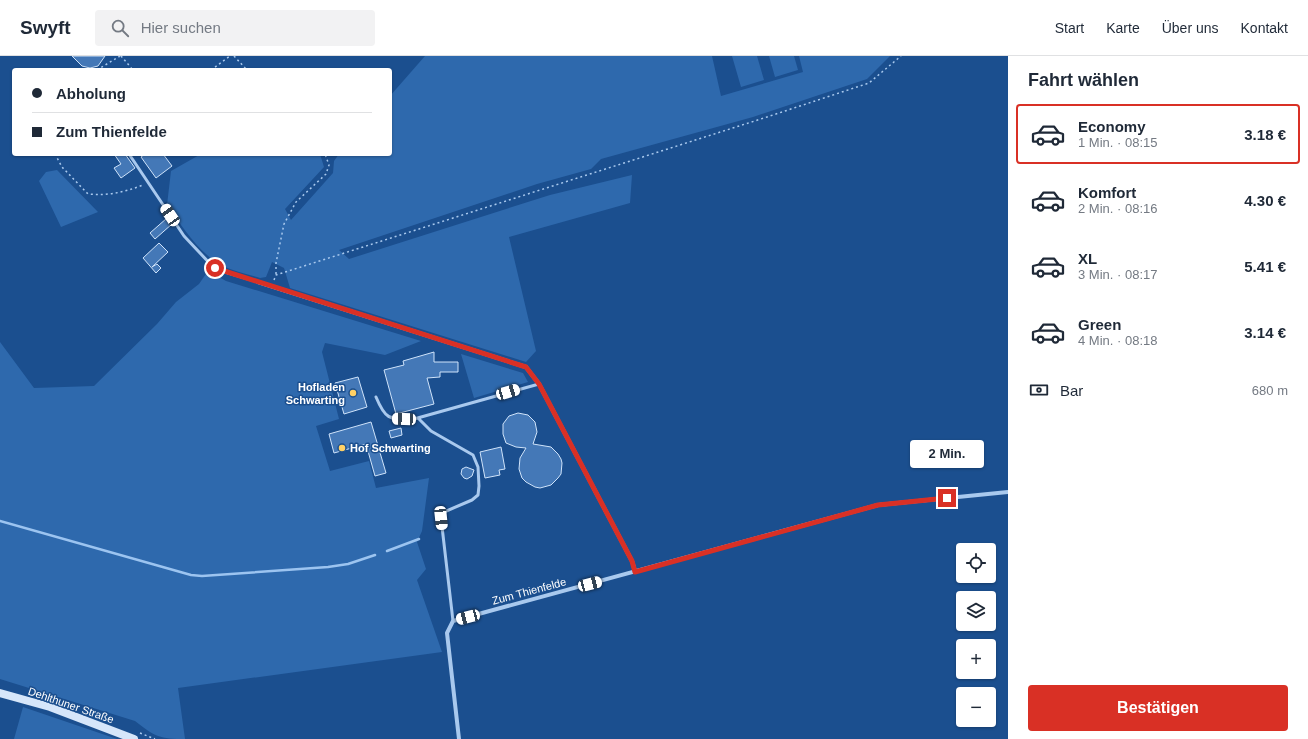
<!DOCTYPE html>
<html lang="de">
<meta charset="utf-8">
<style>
:root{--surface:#fff;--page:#f2f2f3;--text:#1f2937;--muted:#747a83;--line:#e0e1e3;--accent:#d93025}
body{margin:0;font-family:Helvetica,sans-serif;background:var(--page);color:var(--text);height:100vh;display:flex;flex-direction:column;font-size:15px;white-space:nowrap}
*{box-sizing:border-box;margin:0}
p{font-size:13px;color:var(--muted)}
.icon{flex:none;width:22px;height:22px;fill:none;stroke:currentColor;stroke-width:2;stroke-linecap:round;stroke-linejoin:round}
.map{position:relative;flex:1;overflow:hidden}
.sheet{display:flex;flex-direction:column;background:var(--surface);width:300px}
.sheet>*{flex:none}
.top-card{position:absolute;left:12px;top:12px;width:380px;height:88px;border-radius:4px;box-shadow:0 1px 3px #0004;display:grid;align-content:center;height:88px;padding:0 20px;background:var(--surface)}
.tools{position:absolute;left:956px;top:487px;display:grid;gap:8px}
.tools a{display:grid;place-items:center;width:40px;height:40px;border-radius:4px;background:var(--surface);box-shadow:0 1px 3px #0004;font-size:20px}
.end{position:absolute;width:18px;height:18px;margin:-9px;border:5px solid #d93025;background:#fff;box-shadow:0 0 0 2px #fff}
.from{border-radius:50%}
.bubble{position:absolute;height:28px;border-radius:4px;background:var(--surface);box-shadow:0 1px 3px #0004;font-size:13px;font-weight:600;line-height:28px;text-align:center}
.car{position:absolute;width:12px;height:24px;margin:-12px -6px;border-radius:5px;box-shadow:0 0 3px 1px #0007;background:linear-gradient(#fff 24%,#345 0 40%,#fff 0 76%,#345 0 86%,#fff 0)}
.top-card b{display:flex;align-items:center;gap:14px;height:38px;font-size:15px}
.top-card b+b{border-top:1px solid var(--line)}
.top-card i{width:10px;height:10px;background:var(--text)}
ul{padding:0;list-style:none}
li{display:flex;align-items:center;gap:12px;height:60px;margin:0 8px 6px;padding:0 12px;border:2px solid transparent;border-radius:4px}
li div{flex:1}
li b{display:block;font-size:15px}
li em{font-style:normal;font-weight:600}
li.selected{border-color:var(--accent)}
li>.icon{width:36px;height:36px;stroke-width:1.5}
h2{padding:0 20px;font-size:18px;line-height:48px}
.pay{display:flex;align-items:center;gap:10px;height:44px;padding:0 20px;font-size:15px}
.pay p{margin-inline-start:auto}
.primary-button{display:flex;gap:8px;margin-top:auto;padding:8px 20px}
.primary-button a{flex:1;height:46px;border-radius:4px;background:var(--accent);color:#fff;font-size:16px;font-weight:600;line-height:46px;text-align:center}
header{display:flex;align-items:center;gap:24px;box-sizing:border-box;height:56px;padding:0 20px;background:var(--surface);border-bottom:1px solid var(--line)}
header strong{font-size:19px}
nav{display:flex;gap:22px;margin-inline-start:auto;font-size:14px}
.search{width:280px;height:36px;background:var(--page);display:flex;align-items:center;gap:10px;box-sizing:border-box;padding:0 14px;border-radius:4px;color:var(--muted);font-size:15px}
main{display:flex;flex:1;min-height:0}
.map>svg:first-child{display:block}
</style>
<header>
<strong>Swyft</strong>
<div class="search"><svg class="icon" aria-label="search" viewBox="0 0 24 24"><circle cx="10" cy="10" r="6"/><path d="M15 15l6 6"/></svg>Hier suchen</div>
<nav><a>Start</a><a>Karte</a><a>Über uns</a><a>Kontakt</a></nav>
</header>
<main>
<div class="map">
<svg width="1008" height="683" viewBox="0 0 1008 683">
<rect width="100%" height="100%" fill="#1b4f8f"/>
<path fill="#2e69ad" d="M425 0H712L721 40 803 16 799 0H890L867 23 753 61 601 103 591 113 537 128 339 194 349 203 550 139 632 119 630 147 509 181 536 295 526 306 290 232 284 212 272 206 266 221 260 222C247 218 233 215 221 209 199 197 181 169 167 149L171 115 201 98H320L324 111 285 153 291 164 333 117 334 105 339 98H390V40Z
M732 0H757L764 24 741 31Z
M769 0H794L798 14 775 21Z
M57 114 98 156 61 171 39 125 46 116Z
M208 215 226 225 421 285 385 299 325 287 322 296 339 363 316 370 330 415 369 405 376 432 429 422 422 475 417 486 426 513 417 524 442 596 178 632 185 683C160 683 155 681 135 665L0 623V286L34 332 94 330 157 268 176 246 199 228Z
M461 298 523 317 528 326 474 342Z
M23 651 117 683H14Z"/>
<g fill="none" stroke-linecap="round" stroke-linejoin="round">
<path stroke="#9cc4f0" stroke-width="2.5" d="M0 465 191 519 202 520 328 511 348 508 375 499
M387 495 419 483"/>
</g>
<path fill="#4478b7" stroke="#cfe3fa" d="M72 0H105L98 10 90 12 82 10Z
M114 98H125L135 112 121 122 114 112 121 108Z
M145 98H163L172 110 156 122 141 101Z
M167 162 172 168 155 183 150 177Z
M159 187 168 196 152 211 157 208 161 212 156 217 143 202Z
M434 296V306H458V316H440V321L427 322 434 348 396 358 384 314 404 309 403 305Z
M358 321 367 351 344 358 335 327Z
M518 357 528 359 535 366 537 376 533 388 551 391 558 398 561 403 562 407 561 418 558 422 551 429 540 432 535 431 526 426 522 422 519 413 520 402 526 392 516 391 506 387 503 378V368L509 360Z
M371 366 386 417 375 420 366 388 334 397 329 378Z
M401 372 402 379 391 382 389 375Z
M501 391 505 413 499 414 500 419 485 422 480 396Z
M466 411 474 414 472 420 467 423 464 422 461 418 462 413Z"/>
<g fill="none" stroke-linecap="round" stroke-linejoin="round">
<path stroke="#a9c9ee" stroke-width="1.5" stroke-dasharray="2 3" stroke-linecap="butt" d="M121 0 133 14
M234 0 247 14
M97 14 120 0
M211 14 230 0
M55 98 62 111 88 138C108 140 125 136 143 129
M276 218V207L284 168 296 146 326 118 329 109 325 98
M274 224 276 219 767 61 869 27 901 0
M140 677 155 683"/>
<path stroke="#a9c9ee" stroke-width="3" d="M129 98 184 180 215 213 258 226
M376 341C386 365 390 363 414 363L539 328
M418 362 431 375 473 399 478 411 479 430 478 439 472 444 444 456 441 462 453 565"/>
<path stroke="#a9c9ee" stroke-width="4" d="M258 226 526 311 539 328 632 505 635 515
M459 683 447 577 453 565 878 449 1008 436"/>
<path stroke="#d6e6fa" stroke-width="8" d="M0 637 50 651 134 683"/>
</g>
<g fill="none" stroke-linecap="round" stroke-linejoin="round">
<path stroke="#d93025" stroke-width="5" d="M215 212 526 311 539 328 632 505 635 516 878 449 947 442"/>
</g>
<g fill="#ffd166" stroke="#1b4f8f" stroke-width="1.5">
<circle cx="353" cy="337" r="4"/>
<circle cx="342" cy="392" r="4"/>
</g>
<g text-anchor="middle" stroke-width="3" stroke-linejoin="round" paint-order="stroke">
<g font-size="11" font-weight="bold" fill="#fff" stroke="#1b4f8f" text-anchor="end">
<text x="345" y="335">Hofladen<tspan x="345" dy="13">Schwarting</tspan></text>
<text x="350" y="396" text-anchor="start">Hof Schwarting</text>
</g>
<g font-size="11" fill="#fff" stroke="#1b4f8f">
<text transform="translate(529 535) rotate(-15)" y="4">Zum Thienfelde</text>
<text transform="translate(71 649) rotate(19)" y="4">Dehlthuner Straße</text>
</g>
</g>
</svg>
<div class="tools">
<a><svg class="icon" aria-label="locate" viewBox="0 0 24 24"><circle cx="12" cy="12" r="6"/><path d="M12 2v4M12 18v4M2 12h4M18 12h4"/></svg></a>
<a><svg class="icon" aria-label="layers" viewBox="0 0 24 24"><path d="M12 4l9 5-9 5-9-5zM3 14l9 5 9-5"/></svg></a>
<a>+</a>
<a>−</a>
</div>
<i class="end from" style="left:215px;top:212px"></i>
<i class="end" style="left:947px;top:442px"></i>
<div class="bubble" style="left:910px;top:384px;width:74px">2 Min.</div>
<i class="car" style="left:170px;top:159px;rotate:326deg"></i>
<i class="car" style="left:508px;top:336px;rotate:74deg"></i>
<i class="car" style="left:404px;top:363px;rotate:272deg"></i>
<i class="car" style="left:441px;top:462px;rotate:174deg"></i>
<i class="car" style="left:590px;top:528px;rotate:75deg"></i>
<i class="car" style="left:468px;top:561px;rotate:255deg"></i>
<div class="top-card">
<b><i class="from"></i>Abholung</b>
<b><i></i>Zum Thienfelde</b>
</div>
</div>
<section class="sheet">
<h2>Fahrt wählen</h2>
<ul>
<li class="selected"><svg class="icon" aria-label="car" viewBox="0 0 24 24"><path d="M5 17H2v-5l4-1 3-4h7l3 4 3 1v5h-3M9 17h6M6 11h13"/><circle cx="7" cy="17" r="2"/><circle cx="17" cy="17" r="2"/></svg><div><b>Economy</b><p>1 Min. · 08:15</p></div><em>3.18 €</em></li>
<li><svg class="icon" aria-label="car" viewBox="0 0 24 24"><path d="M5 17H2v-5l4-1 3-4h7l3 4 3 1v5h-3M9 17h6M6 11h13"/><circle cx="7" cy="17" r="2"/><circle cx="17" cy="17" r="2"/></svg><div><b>Komfort</b><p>2 Min. · 08:16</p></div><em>4.30 €</em></li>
<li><svg class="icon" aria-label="car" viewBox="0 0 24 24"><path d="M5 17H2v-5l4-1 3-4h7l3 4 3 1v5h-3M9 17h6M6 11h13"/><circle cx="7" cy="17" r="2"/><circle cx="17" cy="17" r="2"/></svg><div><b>XL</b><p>3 Min. · 08:17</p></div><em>5.41 €</em></li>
<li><svg class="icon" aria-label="car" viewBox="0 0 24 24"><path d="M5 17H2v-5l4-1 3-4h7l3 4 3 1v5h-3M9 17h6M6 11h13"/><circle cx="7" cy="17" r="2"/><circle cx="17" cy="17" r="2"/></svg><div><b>Green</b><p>4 Min. · 08:18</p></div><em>3.14 €</em></li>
</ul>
<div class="pay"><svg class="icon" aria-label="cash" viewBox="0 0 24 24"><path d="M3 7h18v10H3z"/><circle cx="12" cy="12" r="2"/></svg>Bar<p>680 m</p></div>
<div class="primary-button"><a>Bestätigen</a></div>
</section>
</main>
